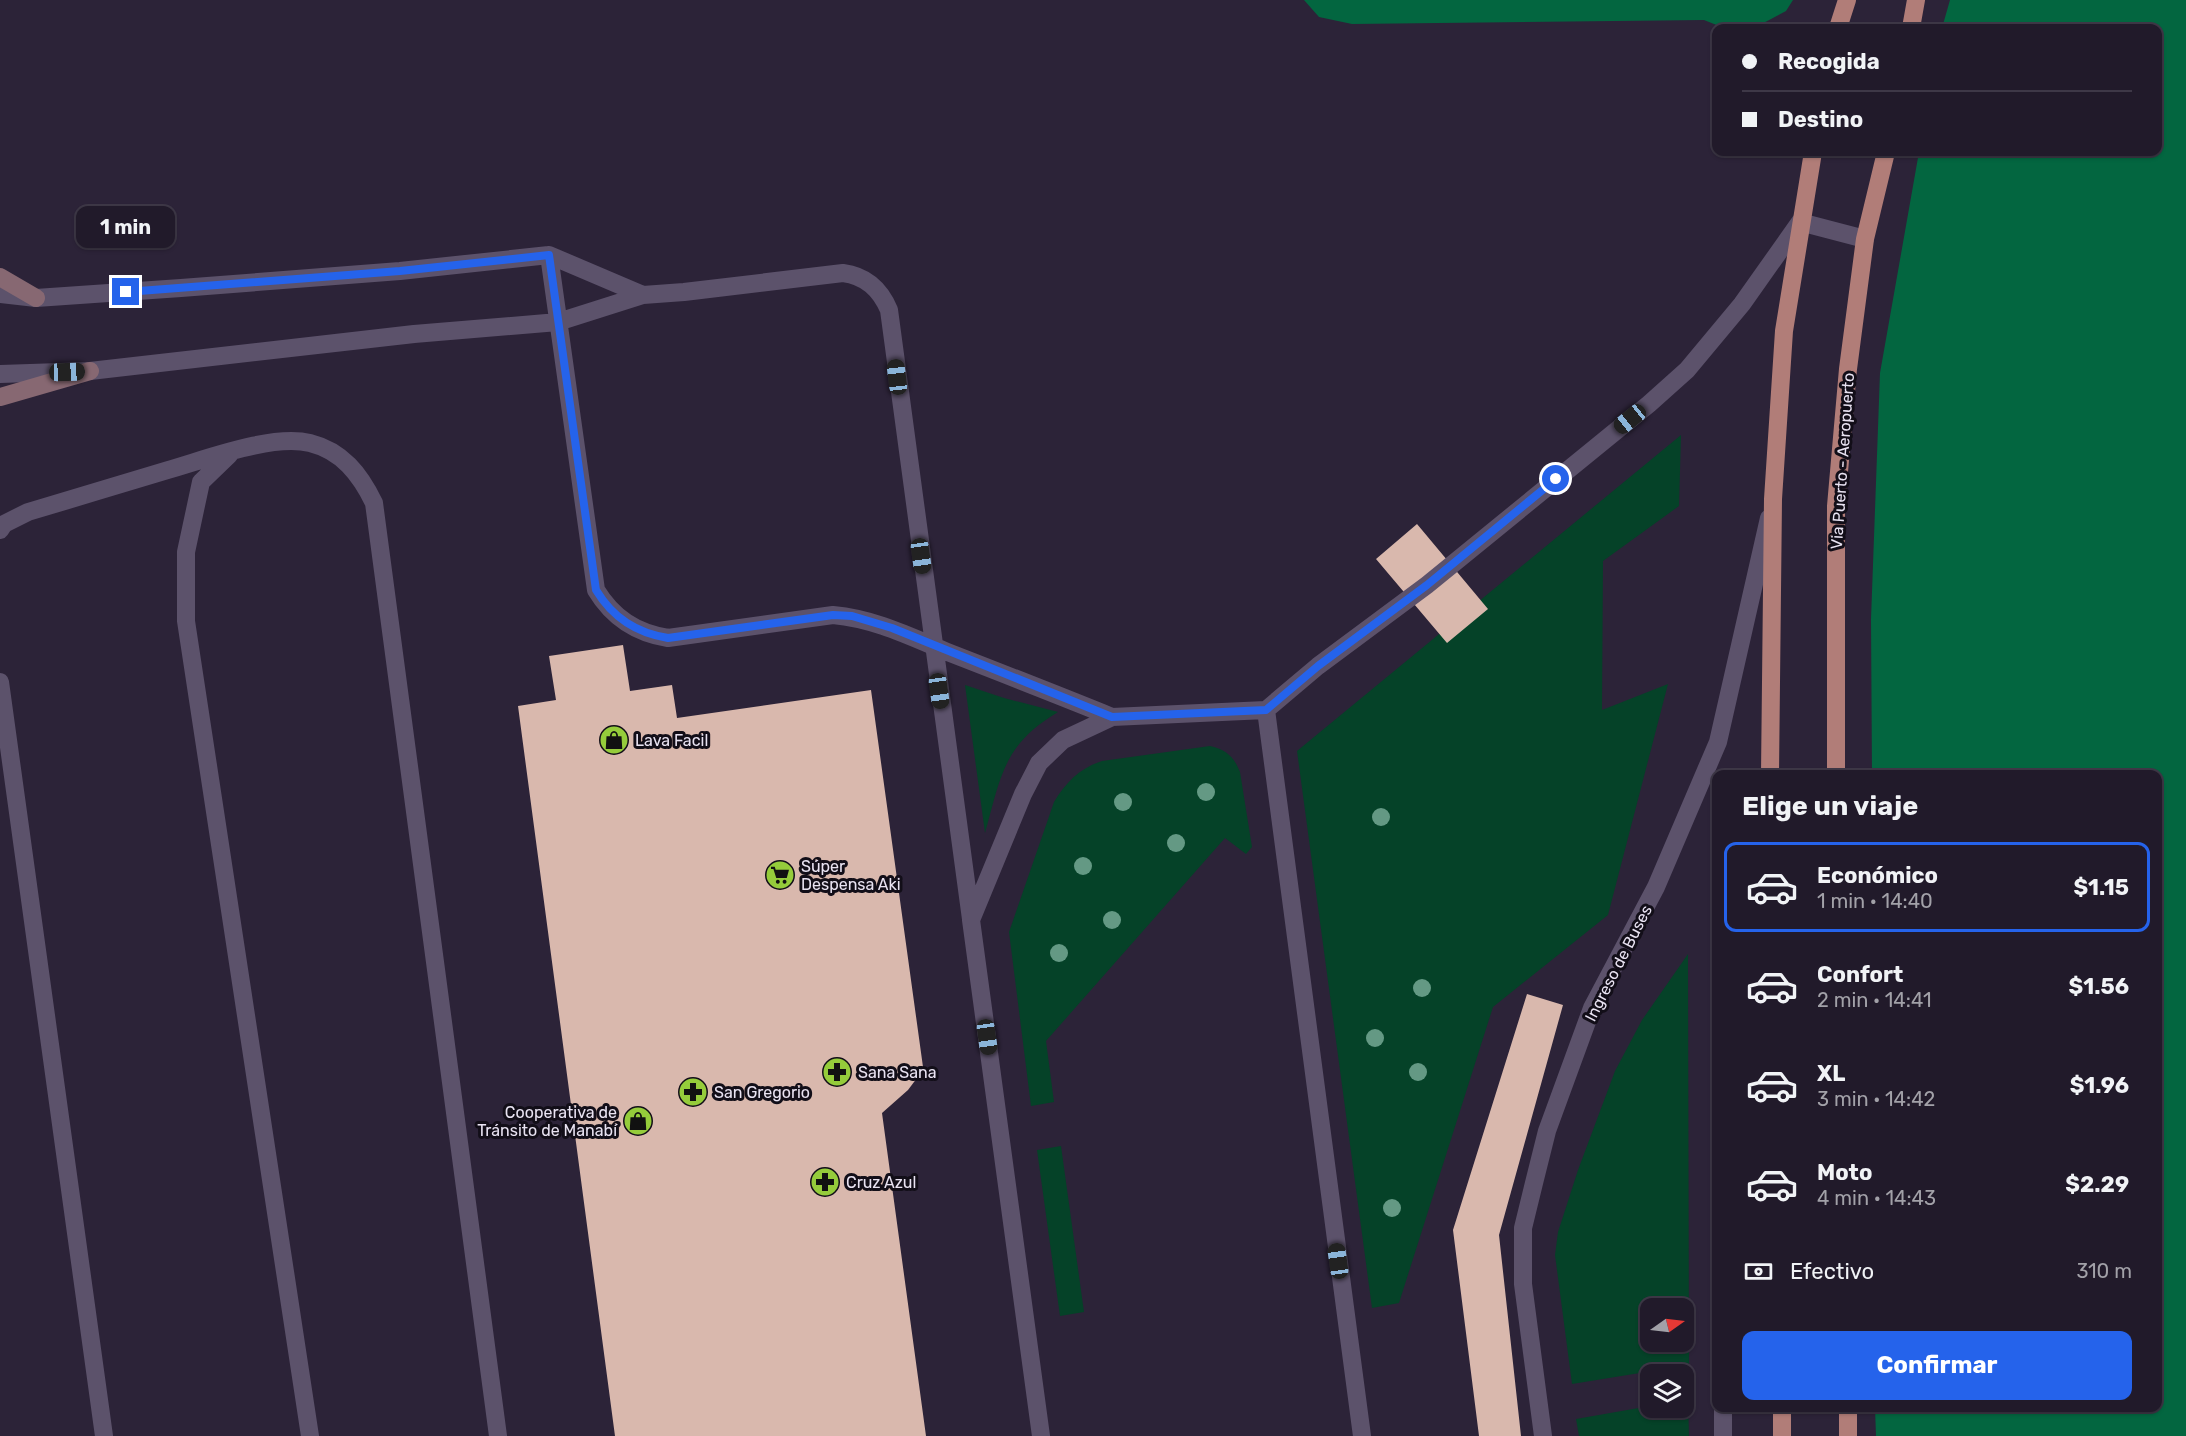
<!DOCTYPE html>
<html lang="es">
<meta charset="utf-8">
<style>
:root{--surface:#211a2a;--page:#2d2736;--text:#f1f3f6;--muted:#a2a1a8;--line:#3e3847;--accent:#2563eb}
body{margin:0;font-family:Rubik,sans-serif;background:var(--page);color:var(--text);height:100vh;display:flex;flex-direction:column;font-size:22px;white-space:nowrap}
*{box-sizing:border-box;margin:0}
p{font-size:20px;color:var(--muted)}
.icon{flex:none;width:33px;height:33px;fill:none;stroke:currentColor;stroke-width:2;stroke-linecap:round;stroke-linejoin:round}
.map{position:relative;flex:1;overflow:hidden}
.side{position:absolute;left:1712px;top:770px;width:450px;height:642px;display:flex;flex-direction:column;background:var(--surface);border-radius:12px;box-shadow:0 2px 4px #0004,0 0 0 2px var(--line)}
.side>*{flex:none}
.banner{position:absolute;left:1712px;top:24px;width:450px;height:132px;border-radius:12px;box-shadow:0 2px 4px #0004,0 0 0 2px var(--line);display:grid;align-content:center;height:132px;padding:0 30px;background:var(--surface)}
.needle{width:39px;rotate:76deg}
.fabs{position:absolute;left:1640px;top:1298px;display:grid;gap:12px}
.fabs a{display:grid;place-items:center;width:54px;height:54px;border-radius:12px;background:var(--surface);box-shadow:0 2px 4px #0004,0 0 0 2px var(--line);font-size:30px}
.end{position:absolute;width:27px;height:27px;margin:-14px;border:8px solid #2563eb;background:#fff;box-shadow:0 0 0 3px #fff}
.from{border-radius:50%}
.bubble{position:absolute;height:42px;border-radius:12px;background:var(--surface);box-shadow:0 2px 4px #0004,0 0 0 2px var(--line);font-size:20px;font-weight:700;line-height:42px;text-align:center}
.car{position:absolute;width:18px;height:36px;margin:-18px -9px;border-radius:8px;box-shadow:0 0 4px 2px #0007;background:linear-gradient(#222 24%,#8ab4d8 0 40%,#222 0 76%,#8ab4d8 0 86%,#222 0)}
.banner b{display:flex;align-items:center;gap:21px;height:57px;font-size:22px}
.banner b+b{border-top:2px solid var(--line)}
.banner i{width:15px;height:15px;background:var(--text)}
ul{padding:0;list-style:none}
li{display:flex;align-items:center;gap:18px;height:90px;margin:0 12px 9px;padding:0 18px;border:3px solid transparent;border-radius:12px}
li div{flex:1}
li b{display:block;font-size:22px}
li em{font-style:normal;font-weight:700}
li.current{border-color:var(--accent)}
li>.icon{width:54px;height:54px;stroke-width:1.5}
h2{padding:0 30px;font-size:27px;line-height:72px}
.pay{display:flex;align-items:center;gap:15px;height:66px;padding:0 30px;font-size:22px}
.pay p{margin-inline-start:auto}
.action{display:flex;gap:12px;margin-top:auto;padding:12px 30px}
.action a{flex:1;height:69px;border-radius:12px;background:var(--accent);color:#fff;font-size:24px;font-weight:700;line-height:69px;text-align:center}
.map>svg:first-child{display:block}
</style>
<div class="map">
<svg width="2186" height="1436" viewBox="0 0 2186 1436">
<rect width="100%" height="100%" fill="#2c2338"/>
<path fill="#054228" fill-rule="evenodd" d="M1681 435 1679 506 1603 561 1602 710 1668 684 1608 915 1493 1007 1399 1303 1372 1308 1297 751Z
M965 685 1004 698 1058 712C1003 745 1001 776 985 833Z
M1210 746C1227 750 1234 757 1240 772L1252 847 1246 854 1225 838 1046 1041 1054 1102 1031 1106 1009 932 1054 802C1066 782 1080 768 1102 761Z
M1688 954 1689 1365 1572 1384 1555 1255 1558 1232 1578 1170 1615 1071 1642 1020ZM1650 1308H1683V1341H1650Z
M1061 1146 1084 1312 1060 1316 1037 1150Z
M1683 1399H1688L1689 1436H1579L1576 1419 1650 1406 1683 1407Z"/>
<path fill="#036640" d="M1304 0H1793L1786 11 1754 28H1724L1704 20 1352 24 1319 17Z
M1950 0H2186V1436H1876L1875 1407H2157V774H1872L1871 619 1880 373 1919 152H2157V28H1942Z"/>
<path fill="#d9b8ad" d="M1417 524 1488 609 1447 643 1376 559Z
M623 645 630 691 672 685 677 718 871 690 923 1067 920 1074 908 1090 882 1113 926 1436H615L518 706 556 700 549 656Z
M1527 994 1563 1005 1499 1235 1521 1436H1479L1453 1230Z"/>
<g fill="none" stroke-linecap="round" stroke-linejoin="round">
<path stroke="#5c526b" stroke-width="18" d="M549 255 596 590C613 618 636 633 668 638L833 615C876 619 911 637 950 653 1004 674 1058 695 1112 717
M0 294 36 298 181 288 400 271 549 255 643 295
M0 374 90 371 414 334 558 322 643 295 684 292 843 273C866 276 880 289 889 310L971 919
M229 455 201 482 186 552V621L310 1436
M0 530 4 524 28 512C75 498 121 484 168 470 207 459 271 434 310 443 342 451 360 474 374 503L498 1436
M0 682 104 1436
M1266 710 1362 1436
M1723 1407V1436
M1041 1436 971 920 1023 794 1039 763 1063 740 1112 717 1266 710 1318 666 1427 585 1649 404 1687 370 1742 304 1800 222 1865 239
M1543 1436 1523 1284V1228L1534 1183 1547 1131 1592 1008 1656 887 1718 742 1769 518"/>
<path stroke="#876872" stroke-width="18" d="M0 277 36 298
M0 397 90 371"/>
<path stroke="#b17d78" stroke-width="18" d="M1838 28 1847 0
M1911 28 1916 0
M1770 774 1773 499 1784 331 1813 152
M1836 774V506L1848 369 1865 239 1886 152
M1782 1407V1436
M1848 1407V1436"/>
</g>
<g fill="#649984">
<circle cx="1206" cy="792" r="9"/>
<circle cx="1123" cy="802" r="9"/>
<circle cx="1381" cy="817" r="9"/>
<circle cx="1176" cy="843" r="9"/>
<circle cx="1083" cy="866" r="9"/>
<circle cx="1112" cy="920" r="9"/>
<circle cx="1059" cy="953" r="9"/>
<circle cx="1422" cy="988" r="9"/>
<circle cx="1375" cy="1038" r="9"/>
<circle cx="1418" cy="1072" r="9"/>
<circle cx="1392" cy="1208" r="9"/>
</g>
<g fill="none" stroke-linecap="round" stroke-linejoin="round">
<path stroke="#2563eb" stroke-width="8" d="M126 292 400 271 549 255 596 590C613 618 636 633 668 638L833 615 852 616 892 628 1112 717 1266 710 1318 666 1427 585 1556 479"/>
</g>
<defs>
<g id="shop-disc" transform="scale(1.5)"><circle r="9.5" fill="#95cc3b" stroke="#120e18"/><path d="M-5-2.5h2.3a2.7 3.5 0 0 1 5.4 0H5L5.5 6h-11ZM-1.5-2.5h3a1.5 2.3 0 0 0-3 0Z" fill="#111"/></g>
<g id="supermarket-disc" transform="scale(1.5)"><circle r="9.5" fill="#95cc3b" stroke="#120e18"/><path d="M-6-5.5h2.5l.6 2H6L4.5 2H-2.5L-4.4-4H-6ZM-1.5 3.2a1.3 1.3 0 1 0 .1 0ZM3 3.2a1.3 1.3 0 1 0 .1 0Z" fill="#111"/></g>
<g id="pharmacy-disc" transform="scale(1.5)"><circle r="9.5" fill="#95cc3b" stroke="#120e18"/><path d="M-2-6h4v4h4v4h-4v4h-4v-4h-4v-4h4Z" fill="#111"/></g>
</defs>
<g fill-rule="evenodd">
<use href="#shop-disc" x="614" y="740"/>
<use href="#supermarket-disc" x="780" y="875"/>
<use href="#pharmacy-disc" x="837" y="1072"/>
<use href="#pharmacy-disc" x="693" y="1092"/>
<use href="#shop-disc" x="638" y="1121"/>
<use href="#pharmacy-disc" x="825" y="1182"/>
</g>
<g text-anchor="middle" stroke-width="6" stroke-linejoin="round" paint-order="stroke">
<g font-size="16" fill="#e9e3f2" stroke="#120e18">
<text transform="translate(1842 461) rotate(-86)" y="6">Via Puerto - Aeropuerto</text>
<text transform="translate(1618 963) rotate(-63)" y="6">Ingreso de Buses</text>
</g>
<g font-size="16" fill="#e9e3f2" stroke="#120e18" text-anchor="start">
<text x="635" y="746">Lava Facil</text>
<text x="801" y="872">Súper<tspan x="801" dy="18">Despensa Aki</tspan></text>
<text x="858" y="1078">Sana Sana</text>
<text x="714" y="1098">San Gregorio</text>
<text x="617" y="1118" text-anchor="end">Cooperativa de<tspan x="617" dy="18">Tránsito de Manabí</tspan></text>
<text x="846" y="1188">Cruz Azul</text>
</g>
</g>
</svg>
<div class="fabs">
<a><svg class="needle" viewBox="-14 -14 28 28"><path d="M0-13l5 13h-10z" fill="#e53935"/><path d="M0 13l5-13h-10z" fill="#a2a1a8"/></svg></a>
<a><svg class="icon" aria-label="layers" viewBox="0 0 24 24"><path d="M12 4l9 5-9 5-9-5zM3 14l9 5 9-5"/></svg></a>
</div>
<i class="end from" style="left:1556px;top:479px"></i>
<i class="end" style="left:126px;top:292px"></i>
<div class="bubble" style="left:76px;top:206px;width:99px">1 min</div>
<i class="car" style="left:67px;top:372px;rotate:88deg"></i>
<i class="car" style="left:897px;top:377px;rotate:353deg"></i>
<i class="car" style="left:1630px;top:419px;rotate:231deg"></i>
<i class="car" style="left:921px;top:556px;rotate:172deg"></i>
<i class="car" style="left:939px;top:691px;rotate:172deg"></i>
<i class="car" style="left:987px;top:1037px;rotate:172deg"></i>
<i class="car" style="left:1338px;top:1261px;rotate:352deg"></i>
<div class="banner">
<b><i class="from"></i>Recogida</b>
<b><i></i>Destino</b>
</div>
<section class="side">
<h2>Elige un viaje</h2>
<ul>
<li class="current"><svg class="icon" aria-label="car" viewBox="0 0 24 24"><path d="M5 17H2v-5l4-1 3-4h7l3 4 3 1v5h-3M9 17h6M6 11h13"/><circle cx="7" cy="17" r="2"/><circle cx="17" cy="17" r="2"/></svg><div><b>Económico</b><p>1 min · 14:40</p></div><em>$1.15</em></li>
<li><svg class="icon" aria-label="car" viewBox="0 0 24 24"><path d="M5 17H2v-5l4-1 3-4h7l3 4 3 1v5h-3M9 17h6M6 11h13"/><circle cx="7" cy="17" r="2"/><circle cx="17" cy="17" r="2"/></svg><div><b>Confort</b><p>2 min · 14:41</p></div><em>$1.56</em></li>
<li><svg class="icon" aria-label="car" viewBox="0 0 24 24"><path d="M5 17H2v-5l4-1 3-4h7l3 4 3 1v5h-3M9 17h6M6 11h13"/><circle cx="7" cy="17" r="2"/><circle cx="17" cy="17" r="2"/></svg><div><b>XL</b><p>3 min · 14:42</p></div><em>$1.96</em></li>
<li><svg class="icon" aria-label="car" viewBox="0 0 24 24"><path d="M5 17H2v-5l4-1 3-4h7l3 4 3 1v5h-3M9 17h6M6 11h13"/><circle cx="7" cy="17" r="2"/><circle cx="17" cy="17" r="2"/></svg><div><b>Moto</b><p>4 min · 14:43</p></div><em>$2.29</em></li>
</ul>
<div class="pay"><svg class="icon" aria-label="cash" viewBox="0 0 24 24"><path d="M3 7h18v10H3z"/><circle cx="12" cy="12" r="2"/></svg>Efectivo<p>310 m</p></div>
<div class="action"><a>Confirmar</a></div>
</section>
</div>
